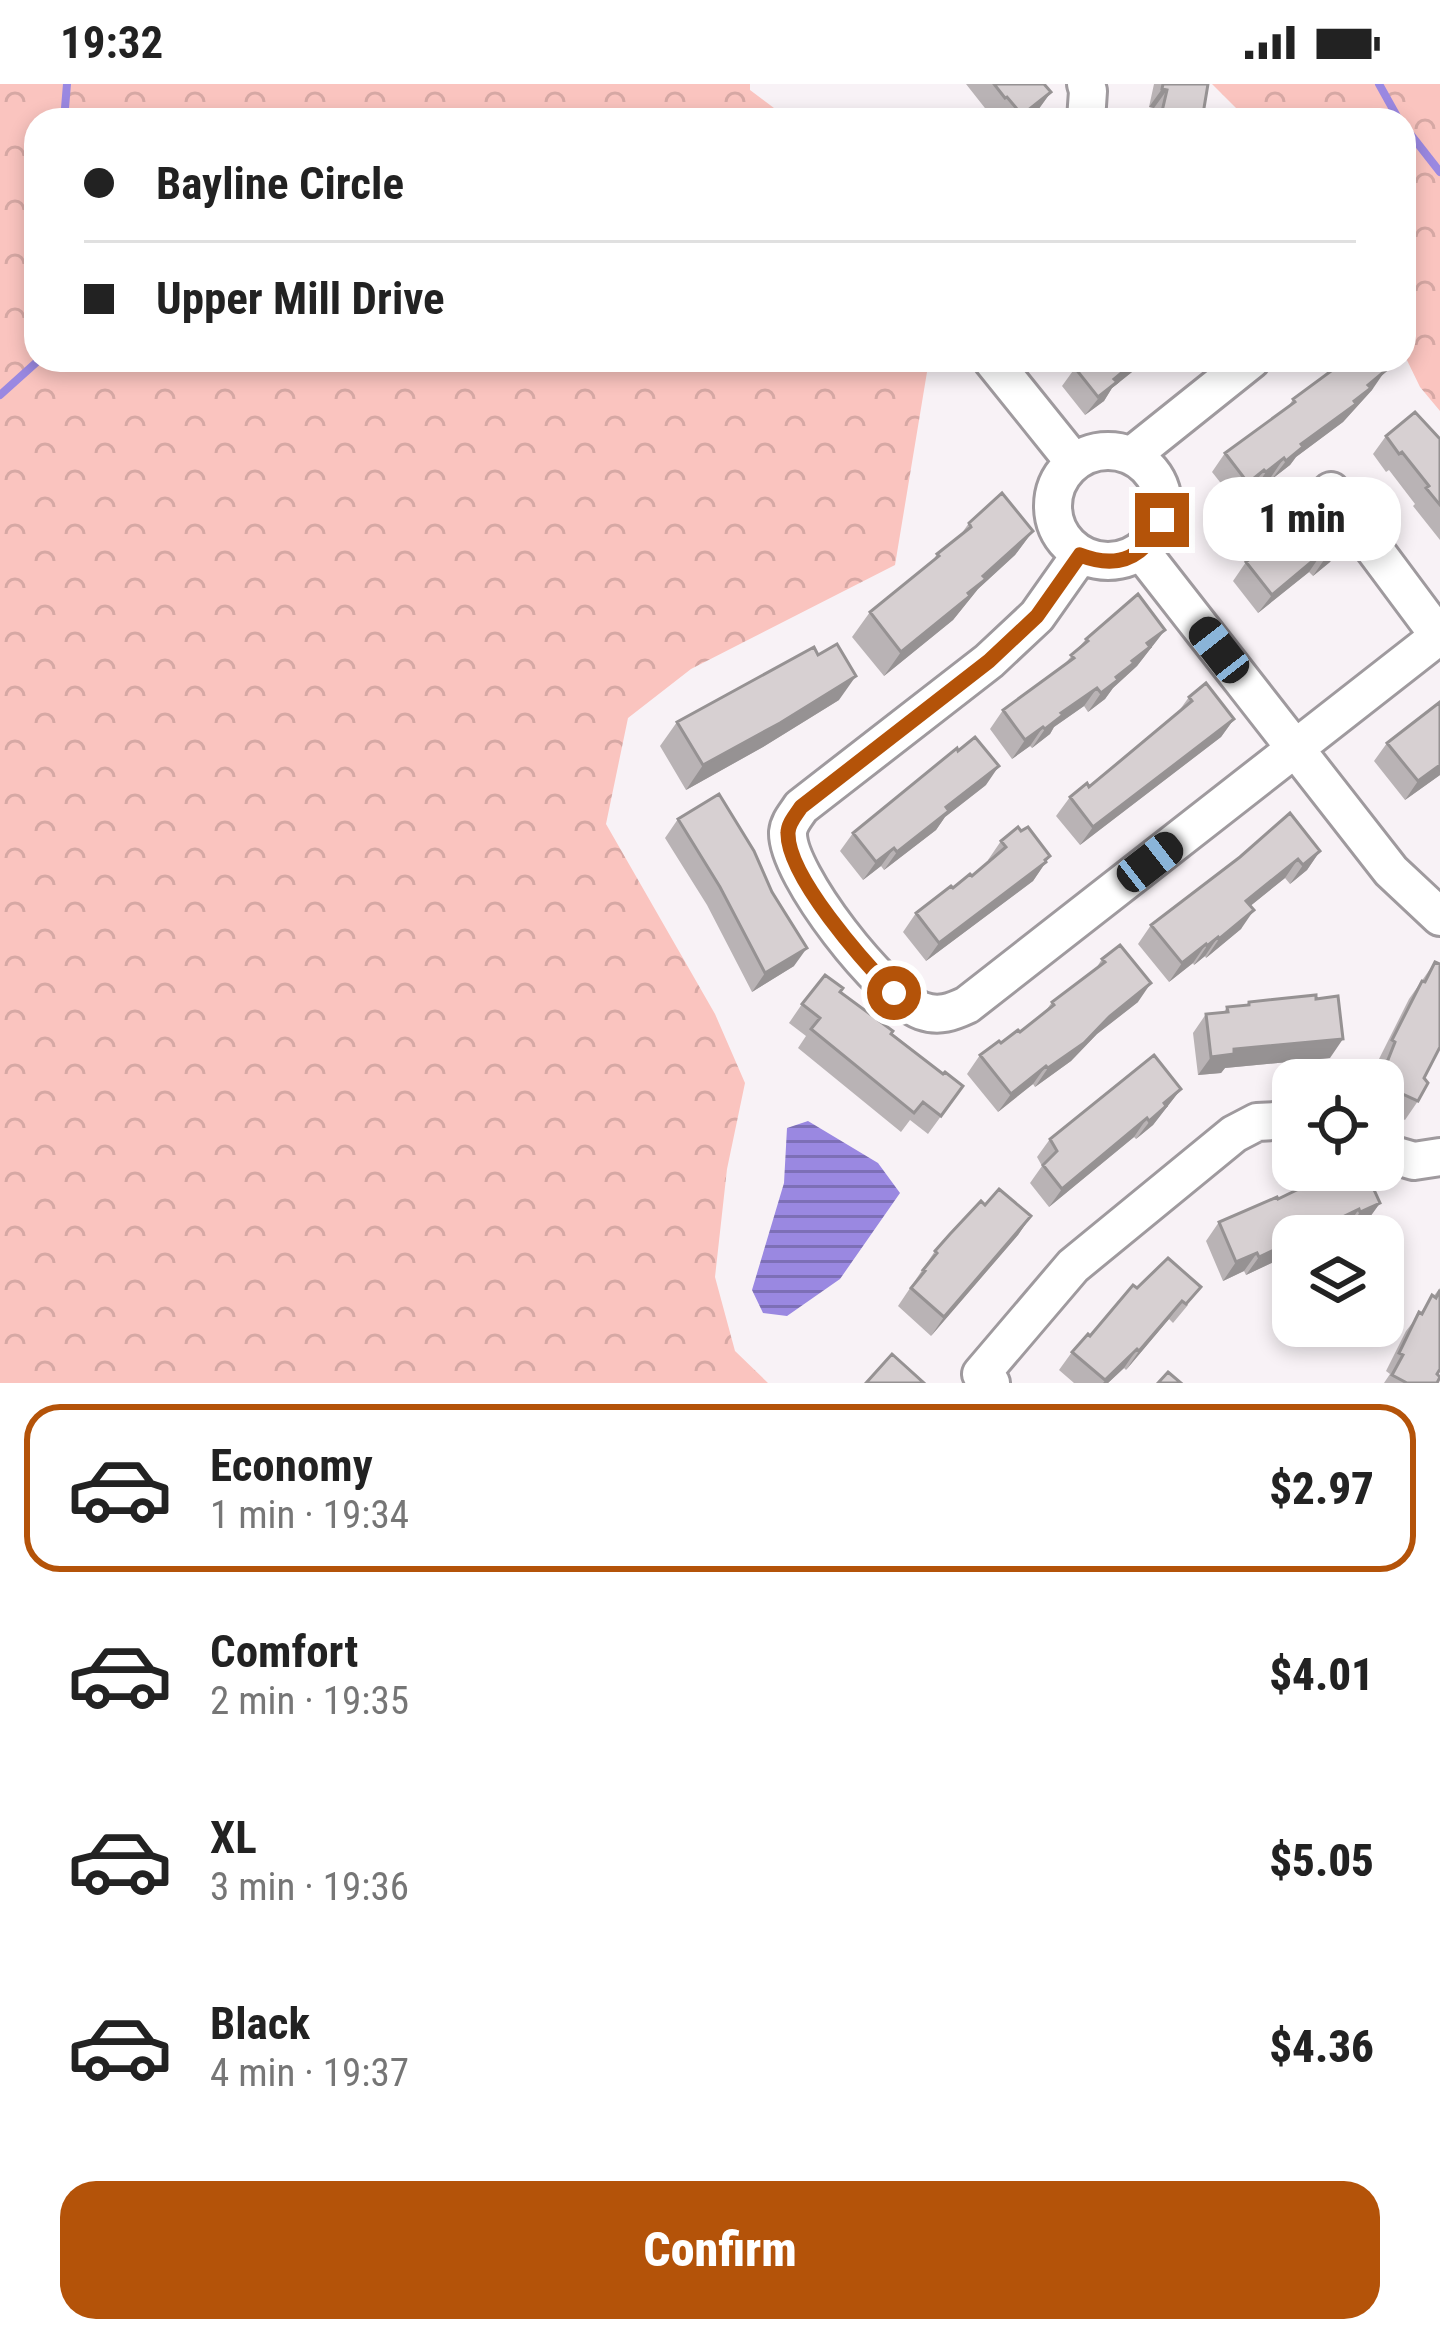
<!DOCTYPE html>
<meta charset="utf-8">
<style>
:root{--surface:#fff;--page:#f6f6f6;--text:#222;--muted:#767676;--line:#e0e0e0;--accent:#b45309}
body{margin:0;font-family:"Roboto Condensed",sans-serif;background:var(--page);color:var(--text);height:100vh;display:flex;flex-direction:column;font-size:45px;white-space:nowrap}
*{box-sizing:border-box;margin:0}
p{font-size:39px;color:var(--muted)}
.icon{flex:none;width:66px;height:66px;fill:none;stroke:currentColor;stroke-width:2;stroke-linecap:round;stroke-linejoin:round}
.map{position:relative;height:1299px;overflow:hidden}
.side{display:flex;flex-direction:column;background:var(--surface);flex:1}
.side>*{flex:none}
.top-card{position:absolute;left:24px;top:24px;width:1392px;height:264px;border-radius:36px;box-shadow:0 6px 18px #0003;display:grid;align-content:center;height:264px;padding:0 60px;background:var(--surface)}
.fabs{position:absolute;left:1272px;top:975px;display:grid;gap:24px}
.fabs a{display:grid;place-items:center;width:132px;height:132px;border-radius:24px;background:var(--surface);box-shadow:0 6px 18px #0003;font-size:60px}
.end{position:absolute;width:54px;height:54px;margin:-27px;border:15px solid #b45309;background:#fff;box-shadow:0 0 0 6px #fff}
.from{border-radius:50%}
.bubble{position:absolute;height:84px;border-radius:36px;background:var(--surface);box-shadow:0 6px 18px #0003;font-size:39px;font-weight:800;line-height:84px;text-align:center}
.car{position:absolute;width:36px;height:72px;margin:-36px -18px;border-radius:15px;box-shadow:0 0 9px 3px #0007;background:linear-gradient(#222 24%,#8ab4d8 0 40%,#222 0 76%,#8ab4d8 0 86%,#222 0)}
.top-card b{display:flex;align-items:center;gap:42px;height:114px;font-size:45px}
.top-card b+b{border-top:3px solid var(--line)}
.top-card i{width:30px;height:30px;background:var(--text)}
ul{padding:21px 0 0;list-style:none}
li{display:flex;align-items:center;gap:36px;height:168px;margin:0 24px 18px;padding:0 36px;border:6px solid transparent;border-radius:36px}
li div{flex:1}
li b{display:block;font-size:45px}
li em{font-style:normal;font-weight:800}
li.on{border-color:var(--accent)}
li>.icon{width:108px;height:108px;stroke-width:1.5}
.action{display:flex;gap:24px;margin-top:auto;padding:24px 60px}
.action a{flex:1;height:138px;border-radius:36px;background:var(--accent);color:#fff;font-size:48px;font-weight:800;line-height:138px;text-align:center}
.status{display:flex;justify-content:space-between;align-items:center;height:84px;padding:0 60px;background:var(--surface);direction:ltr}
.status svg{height:33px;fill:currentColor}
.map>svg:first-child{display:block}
</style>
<div class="status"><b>19:32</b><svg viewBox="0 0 49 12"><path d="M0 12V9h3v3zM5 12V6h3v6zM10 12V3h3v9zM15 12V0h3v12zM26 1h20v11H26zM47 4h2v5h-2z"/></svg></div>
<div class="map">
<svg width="1440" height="1299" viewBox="0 0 1440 1299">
<defs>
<pattern id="forest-crowns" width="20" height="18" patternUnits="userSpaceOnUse" patternTransform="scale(3)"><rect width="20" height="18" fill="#fac4bf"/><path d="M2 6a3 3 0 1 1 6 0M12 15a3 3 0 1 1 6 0" fill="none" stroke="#d6a8a4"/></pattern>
<pattern id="water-rules" width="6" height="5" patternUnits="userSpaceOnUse" patternTransform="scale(3)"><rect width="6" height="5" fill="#9a88e1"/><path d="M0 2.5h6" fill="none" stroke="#7d6fb6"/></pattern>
</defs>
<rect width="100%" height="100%" fill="#f8f2f6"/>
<path fill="url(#forest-crowns)" d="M0 0H750V6L790 36H36V276H929L895 481 691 585 628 634 606 740 715 930 745 999 727 1085 715 1193 735 1267 768 1299H0Z
M1212 0H1440V327L1420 303 1404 270V36H1248Z"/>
<path fill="url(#water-rules)" d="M808 1037 878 1079 900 1109 840 1195 787 1232 763 1229 752 1206 784 1099 787 1044Z"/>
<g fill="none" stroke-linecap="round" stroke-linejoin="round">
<path stroke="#9a88e1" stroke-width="8" d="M1379 0 1399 36
M64 36 67 0
M1404 42 1440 88
M0 311 39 276"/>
<g stroke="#9f9a9e" stroke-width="42">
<path id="minor" d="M1086 0 1088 7 1086 36
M992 276 1074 378
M1053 422a55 55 0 1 1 110 0a55 55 0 1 1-110 0Z
M1131 372 1251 276
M1141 467 1391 787 1440 833
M1080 471 1037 532 989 577 801 723C796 731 789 738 788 748 786 790 883 913 922 927 939 933 952 928 967 921L1439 552 1331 407
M1383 1068 1414 1077 1440 1073
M991 1299 981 1290 1073 1182 1234 1050 1257 1038 1293 1036"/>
</g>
<use href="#minor" stroke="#fff" stroke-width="36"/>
</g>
<path fill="#b9b3b5" d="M966 0H1044L1051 8 1038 26 1026 36H998L994 31 992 33Z
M1154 0H1208L1202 36H1152L1154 24 1149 23Z
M1083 276H1147L1112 304 1104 317 1085 331 1062 302 1075 284Z
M1341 276H1377L1372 306 1343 338 1296 373 1290 381 1272 395 1271 393 1253 407 1251 404 1235 417 1212 388 1225 369 1287 325 1293 315 1334 285Z
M1386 352 1440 355V456L1413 422 1415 420 1389 386 1386 388 1373 370Z
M969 439 1033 447 1015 471 978 505 953 536 884 592 852 553 870 528 932 478 937 470 959 453Z
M1302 443 1343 459 1330 478 1313 492 1309 488 1258 529 1233 497 1246 478 1283 452Z
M1165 546 1137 582 1113 604 1105 615 1088 628 1084 622 1054 643 1050 650 1032 664 1030 662 1012 675 990 645 1003 626 1063 582 1086 555Z
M1189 613 1234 635 1221 653 1080 761 1056 732 1070 713 1089 703 1176 631Z
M839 616 763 663 686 706 660 662 677 638Z
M1387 659 1440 691 1405 716 1374 677Z
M986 701 945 733 936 746 884 786 881 782 863 796 840 767 853 749Z
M678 735 772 808 794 882 752 908 707 821 665 754Z
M1001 757 1050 772 1033 797 926 877 903 848 916 829 972 792 989 777 988 776Z
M1320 767 1307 786 1290 800 1285 794 1250 822 1241 845 1206 874 1205 872 1194 881 1193 879 1169 898 1138 860 1151 841 1240 773Z
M1102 875 1138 918 1097 950 1071 977 1035 1003 1033 1000 998 1028 967 990 980 971 1020 948 1045 928 1052 918 1095 886Z
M1435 878 1424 994 1418 1017 1405 1036 1383 1025V996H1374L1382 976 1379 975 1409 915Z
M841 908 943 990 963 1002 928 1050 910 1036 901 1048 798 964 806 952 789 939 802 920Z
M1249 918 1330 974 1225 984 1221 989 1198 991 1193 949 1206 930 1224 928 1227 923 1246 921Z
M1181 1005 1153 1041 1136 1055 1134 1053 1049 1123 1030 1099 1042 1082 1037 1073 1050 1055Z
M1344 1089 1380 1119 1367 1137 1347 1147 1346 1144 1293 1152V1169L1246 1191 1244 1187 1223 1197 1206 1157 1219 1138Z
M985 1121 1031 1132 1018 1151 931 1252 898 1222 935 1167Z
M1168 1174 1188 1221 1173 1239 1169 1235 1126 1286 1124 1284 1108 1299H1074L1059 1286 1072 1268 1090 1252Z
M1440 1204V1285L1437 1299H1384L1390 1290 1386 1287 1406 1247Z"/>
<path fill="#969293" d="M1162 5 1167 6 1154 24 1149 23Z
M1051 8 1038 26 1026 36H1018Z
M1137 276H1147L1112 304 1104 317 1085 331 1114 295Z
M1385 287 1372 306 1343 338 1296 373 1290 381 1272 395 1286 377 1301 360Z
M1284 374 1271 393 1253 407 1266 388Z
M1264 386 1251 404 1235 417 1248 399Z
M1033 447 1015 471 978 505 953 536 884 592 901 568Z
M1343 459 1330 478 1313 492 1326 473Z
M1322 469 1309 488 1258 529 1272 511Z
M1165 546 1137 582 1113 604 1105 615 1088 628 1101 609 1147 559Z
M856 592 839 616 763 663 686 706 703 681Z
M1097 604 1084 622 1054 643 1050 650 1032 664 1045 645 1061 629Z
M1234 635 1221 653 1080 761 1093 743Z
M1043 643 1030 662 1012 675 1025 656Z
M1440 681V691L1405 716 1418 697Z
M999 682 986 701 945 733 936 746 884 786 897 768 946 723Z
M894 764 881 782 863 796 876 778Z
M1320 767 1307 786 1290 800 1303 781Z
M1050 772 1033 797 926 877 939 859Z
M1298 775 1285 794 1233 836 1246 817Z
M1254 826 1241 845 1206 874 1219 855Z
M1218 853 1205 872 1194 881 1207 862Z
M1206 860 1193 879 1169 898 1182 879Z
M807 864 794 882 752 908 765 889Z
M1151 899 1138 918 1097 950 1071 977 1035 1003 1048 984Z
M1343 955 1330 974 1225 984 1221 989 1198 991 1211 973 1234 965Z
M1046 982 1033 1000 998 1028 1011 1010Z
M1181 1005 1153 1041 1136 1055 1164 1019Z
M1147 1034 1134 1053 1049 1123 1062 1105Z
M1380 1119 1367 1137 1347 1147 1360 1128Z
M1359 1125 1346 1144 1329 1152H1303Z
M1031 1132 1018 1151 931 1252 944 1233Z
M1293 1157V1169L1246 1191 1259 1173Z
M1257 1169 1244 1187 1223 1197 1236 1178Z
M1182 1217 1169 1235 1126 1286 1139 1267Z
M1137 1265 1124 1284 1108 1299H1103Z"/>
<path fill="#d7d0d2" stroke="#969293" stroke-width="3" d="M994 0H1044L1051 8 1022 31 1007 13 1005 14Z
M1163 0H1208L1202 36H1160L1167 6 1162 5Z
M1085 276H1137L1114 295 1117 298 1098 313 1075 284Z
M1346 276H1377L1385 287 1368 301 1371 304 1354 317 1356 320 1301 360 1303 363 1286 377 1284 374 1266 388 1264 386 1248 399 1225 369 1295 318 1293 315Z
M1415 328 1440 355V421L1426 404 1429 402 1402 368 1399 370 1386 352Z
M1002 409 1033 447 983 492 986 495 968 509 970 512 901 568 870 528 939 472 937 470 971 443 969 439Z
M1320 429 1343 459 1326 473 1322 469 1272 511 1246 478 1281 450 1283 452 1300 439 1302 443Z
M1138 510 1165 546 1147 559 1150 563 1132 577 1134 579 1116 593 1118 596 1101 609 1097 604 1061 629 1063 631 1045 645 1043 643 1025 656 1003 626 1074 574 1071 571 1088 557 1086 555Z
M837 560 856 592 780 639 703 681 677 638 814 563 818 571Z
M1206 599 1234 635 1093 743 1070 713 1087 699 1089 703 1192 617 1189 613Z
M1440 618V681L1418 697 1387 659Z
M975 653 999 682 946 723 949 727 897 768 894 764 876 778 853 749 957 664 958 667Z
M719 710 754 767 772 808 807 864 765 889 720 803 678 735Z
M1290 729 1320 767 1303 781 1298 775 1246 817 1254 826 1219 855 1218 853 1207 862 1206 860 1182 879 1151 841 1240 773Z
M1018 743 1021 747 1028 743 1050 772 1045 776 1046 778 939 859 916 829 951 802 953 804 970 790 972 792 1006 763 1001 757Z
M1120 861 1151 899 1110 932 1084 959 1048 984 1046 982 1011 1010 980 971 999 957 1001 959 1018 946 1020 948 1054 921 1052 918 1105 878 1102 875Z
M1435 878 1440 880V963L1424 994 1428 999 1418 1017 1383 1001V996H1380L1395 958 1392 956 1422 897 1425 898Z
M825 891 843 904 840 908 893 947 891 950 943 990 945 988 963 1002 941 1032 923 1018 914 1029 811 945 820 934 802 920Z
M1316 911V915L1338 912 1343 955 1234 965V970L1211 973 1206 930 1228 928 1227 923 1249 921V918Z
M1154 971 1181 1005 1164 1019 1166 1022 1149 1037 1147 1034 1062 1105 1043 1081 1057 1067 1050 1055Z
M1338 1086H1343L1344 1089 1350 1086H1365L1380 1119 1360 1128 1359 1125 1303 1152H1293V1157L1259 1173 1257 1169 1236 1178 1219 1138 1277 1113 1278 1115Z
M999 1105 1031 1132 944 1233 911 1204 925 1187 923 1186 937 1169 935 1167 950 1150 981 1117 985 1121Z
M1168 1174 1201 1203 1186 1220 1182 1217 1139 1267 1137 1265 1105 1296 1072 1268 1088 1250 1090 1252 1133 1201 1137 1204Z
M1440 1206V1285L1437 1290 1440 1293 1437 1299H1407L1392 1291 1403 1271 1399 1269 1419 1228 1422 1230 1432 1211 1436 1214Z
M892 1270 924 1299H866Z
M1168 1288 1181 1299H1158Z"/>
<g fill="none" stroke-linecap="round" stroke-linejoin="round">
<path stroke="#b45309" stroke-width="15" d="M894 909C864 878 787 792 788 749 788 739 796 731 801 723L989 577 1037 532 1080 471C1119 486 1145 473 1162 436"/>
</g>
</svg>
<div class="fabs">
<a><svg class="icon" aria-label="locate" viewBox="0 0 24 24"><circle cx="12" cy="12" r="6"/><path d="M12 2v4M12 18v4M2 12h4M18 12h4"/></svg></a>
<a><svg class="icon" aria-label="layers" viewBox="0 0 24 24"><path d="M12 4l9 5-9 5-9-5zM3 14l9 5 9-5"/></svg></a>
</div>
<i class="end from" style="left:894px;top:909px"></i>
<i class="end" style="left:1162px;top:436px"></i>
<div class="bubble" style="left:1203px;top:393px;width:198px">1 min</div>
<i class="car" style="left:1219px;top:566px;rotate:322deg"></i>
<i class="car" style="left:1150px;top:778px;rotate:52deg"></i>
<div class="top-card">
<b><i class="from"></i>Bayline Circle</b>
<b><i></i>Upper Mill Drive</b>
</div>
</div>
<section class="side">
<ul>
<li class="on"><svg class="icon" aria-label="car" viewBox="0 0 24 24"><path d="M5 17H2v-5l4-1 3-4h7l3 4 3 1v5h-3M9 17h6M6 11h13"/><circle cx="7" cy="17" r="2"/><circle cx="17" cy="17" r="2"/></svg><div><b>Economy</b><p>1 min · 19:34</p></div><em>$2.97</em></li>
<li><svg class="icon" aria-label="car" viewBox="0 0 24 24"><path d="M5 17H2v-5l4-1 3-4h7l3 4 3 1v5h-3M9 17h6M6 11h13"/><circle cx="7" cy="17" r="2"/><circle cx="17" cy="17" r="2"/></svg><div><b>Comfort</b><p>2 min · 19:35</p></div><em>$4.01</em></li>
<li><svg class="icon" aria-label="car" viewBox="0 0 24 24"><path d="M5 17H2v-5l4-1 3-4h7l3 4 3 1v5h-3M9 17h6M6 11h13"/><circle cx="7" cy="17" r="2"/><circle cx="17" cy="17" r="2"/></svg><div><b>XL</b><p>3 min · 19:36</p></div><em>$5.05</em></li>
<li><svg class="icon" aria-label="car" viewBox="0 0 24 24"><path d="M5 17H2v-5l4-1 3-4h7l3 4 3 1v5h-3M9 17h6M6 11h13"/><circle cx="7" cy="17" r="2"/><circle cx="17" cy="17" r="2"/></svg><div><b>Black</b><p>4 min · 19:37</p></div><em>$4.36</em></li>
</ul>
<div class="action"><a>Confirm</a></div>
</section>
